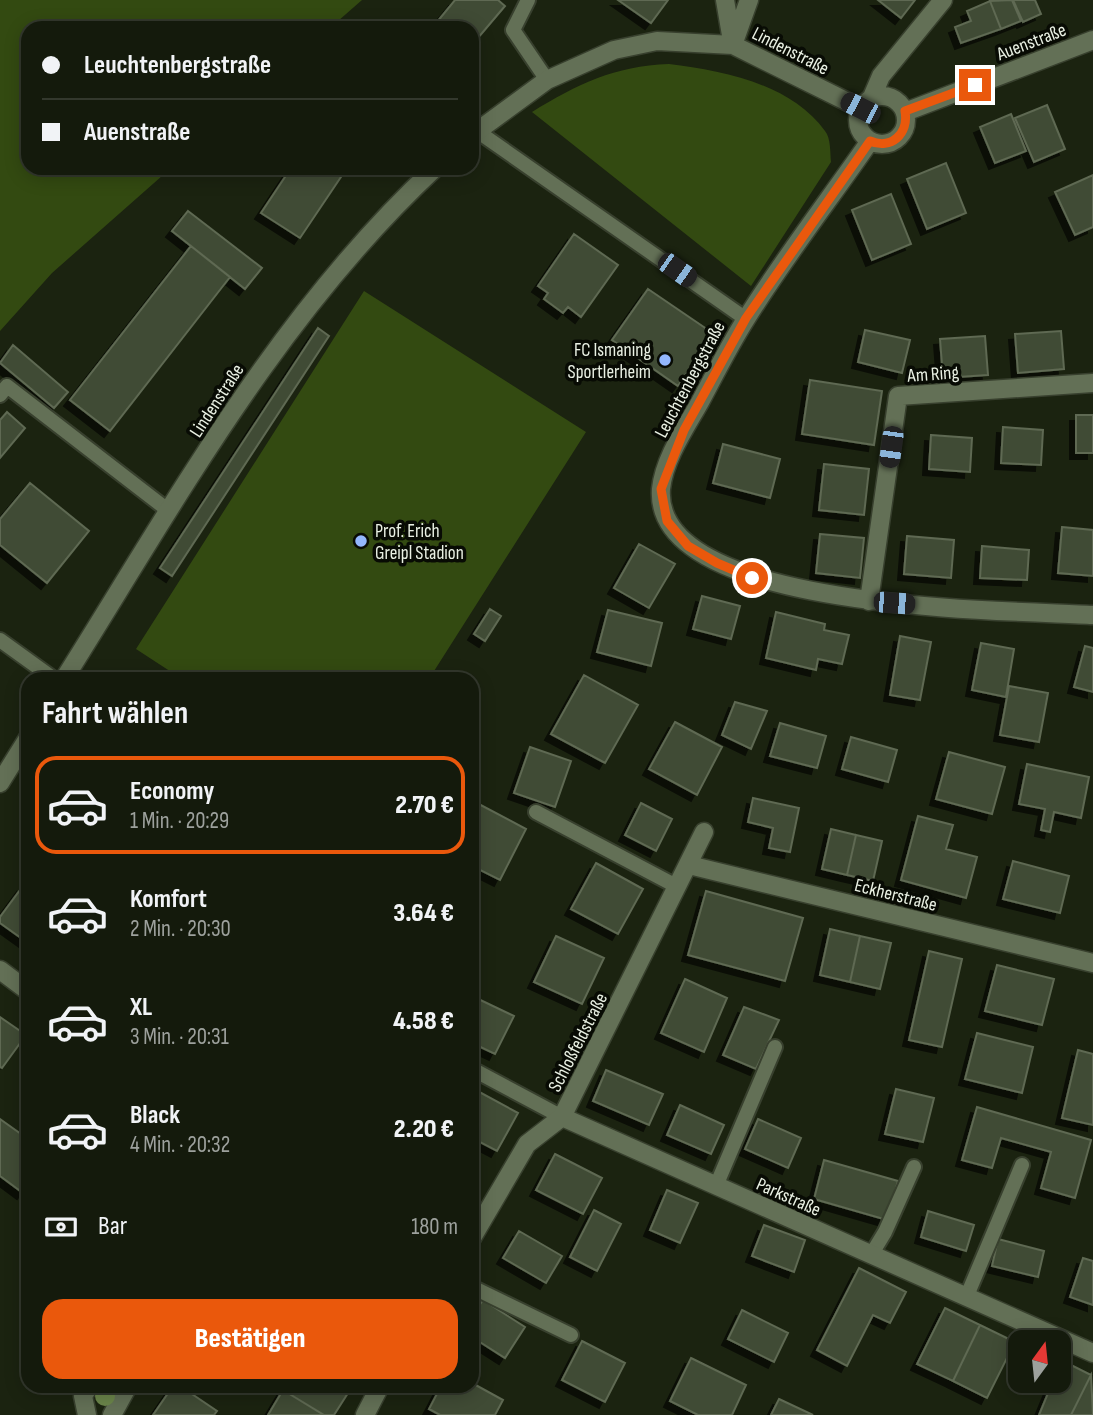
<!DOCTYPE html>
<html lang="de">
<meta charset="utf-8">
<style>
:root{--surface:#141a0c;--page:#21271a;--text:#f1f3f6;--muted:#9da19d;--line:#33382d;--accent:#ea580c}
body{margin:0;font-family:"Sofia Sans Condensed",sans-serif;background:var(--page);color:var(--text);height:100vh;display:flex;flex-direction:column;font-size:26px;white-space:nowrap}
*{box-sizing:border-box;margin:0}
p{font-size:23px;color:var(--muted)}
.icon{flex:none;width:38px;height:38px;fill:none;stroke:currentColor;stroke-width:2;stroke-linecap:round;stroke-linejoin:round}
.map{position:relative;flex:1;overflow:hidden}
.details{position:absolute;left:21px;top:672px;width:458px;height:721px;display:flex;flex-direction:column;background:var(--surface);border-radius:21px;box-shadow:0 4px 18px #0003,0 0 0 2px var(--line)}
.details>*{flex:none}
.top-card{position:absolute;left:21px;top:21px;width:458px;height:154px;border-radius:21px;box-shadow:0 4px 18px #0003,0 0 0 2px var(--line);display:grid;align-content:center;height:154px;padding:0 21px;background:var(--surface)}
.needle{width:46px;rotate:15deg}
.tools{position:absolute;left:1008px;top:1330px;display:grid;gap:14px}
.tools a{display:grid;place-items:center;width:63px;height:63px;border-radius:14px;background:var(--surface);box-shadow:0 4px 18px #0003,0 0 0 2px var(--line);font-size:35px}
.end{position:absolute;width:32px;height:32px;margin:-16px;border:9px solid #ea580c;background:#fff;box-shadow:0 0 0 4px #fff}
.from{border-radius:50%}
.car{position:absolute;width:21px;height:42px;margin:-21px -10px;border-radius:9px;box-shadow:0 0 5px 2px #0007;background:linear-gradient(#222 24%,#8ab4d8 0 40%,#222 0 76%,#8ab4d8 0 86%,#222 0)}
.top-card b{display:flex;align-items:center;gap:24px;height:66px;font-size:26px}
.top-card b+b{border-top:2px solid var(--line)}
.top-card i{width:18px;height:18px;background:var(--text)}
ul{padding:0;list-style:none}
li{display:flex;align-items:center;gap:21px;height:98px;margin:0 14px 10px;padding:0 7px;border:4px solid transparent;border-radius:21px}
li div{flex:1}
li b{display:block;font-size:26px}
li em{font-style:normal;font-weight:800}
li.current{border-color:var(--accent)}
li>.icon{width:63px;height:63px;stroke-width:1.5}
h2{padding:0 21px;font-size:32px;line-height:84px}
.pay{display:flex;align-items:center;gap:18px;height:77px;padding:0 21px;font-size:26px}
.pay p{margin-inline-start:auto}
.button{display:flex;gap:14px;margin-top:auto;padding:14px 21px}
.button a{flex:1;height:80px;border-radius:21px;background:var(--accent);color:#fff;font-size:28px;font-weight:800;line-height:80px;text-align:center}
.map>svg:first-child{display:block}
</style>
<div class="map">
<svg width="1093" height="1415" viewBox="0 0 1093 1415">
<defs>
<filter id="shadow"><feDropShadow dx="-6" dy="6" stdDeviation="0" flood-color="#0009"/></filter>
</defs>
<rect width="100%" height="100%" fill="#1b2310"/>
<path fill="#334a11" d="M0 0H362L330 28H28V168H171L52 273 0 331Z
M669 64C723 71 790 83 825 131 831 138 830 153 831 162L751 286 532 112C578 84 614 66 669 64Z
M364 291 586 432 429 679H182L136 649Z"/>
<path fill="#414c36" stroke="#5e6952" stroke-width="2" filter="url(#shadow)" d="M455 0H498L505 6 472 45V28H432Z
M618 0H668L651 23Z
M878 0H915L901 18Z
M1012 0 1021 21 1001 29 990 1Z
M1013 0H1035L1041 14 1023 22Z
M990 1 1001 29 961 43 955 27 971 21 967 11Z
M1047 105 1065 149 1034 162 1015 118Z
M1011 114 1026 151 995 163 980 127Z
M946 163 966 213 927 229 907 179Z
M291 168H347L300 238 261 213Z
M1093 175V227L1075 235 1055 192Z
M891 194 911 244 872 260 852 210Z
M188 211 262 268 245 289 172 231Z
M574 234 618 265 581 317 568 307 563 313 544 299 548 293 538 286Z
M191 246 230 277 110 431 70 400Z
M648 289 714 334 678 386 612 340Z
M318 328 329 336 172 576 160 568Z
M865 330 910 340 902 373 858 362Z
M1061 331 1064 369 1018 373 1015 334Z
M985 336 988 375 943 378 940 339Z
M13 345 68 392 54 408 0 363Z
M810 380 882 391 874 445 802 434Z
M7 412 25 428 0 458V420Z
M1076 415H1093V453H1076Z
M1003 427 1043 430 1041 465 1001 463Z
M931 435 972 438 970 472 929 469Z
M723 444 780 459 770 498 713 483Z
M824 464 869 469 864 515 819 510Z
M30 483 89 531 47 583 0 545V519Z
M1062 527 1093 530V576L1058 573Z
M820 534 864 538 860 578 816 573Z
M907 536 954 540 951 578 904 574Z
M639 544 675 564 649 608 614 588Z
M982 546 1029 550 1027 580 980 578Z
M702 596 740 606 731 639 693 629Z
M490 609 501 616 485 641 474 634Z
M608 610 662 623 651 666 597 652Z
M776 612 825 624 824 630 849 635 842 664 818 659 816 670 766 658Z
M900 636 931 642 920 700 890 695Z
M981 643 1014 649 1006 697 972 690Z
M1085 646 1093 648V692L1074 687Z
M584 675 638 705 605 763 551 734Z
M1009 686 1048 693 1039 742 1000 735Z
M735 702 767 711 751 749 722 735Z
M675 722 722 747 697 795 649 769Z
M780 723 826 736 817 768 770 756Z
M851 737 897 750 888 782 842 769Z
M530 747 571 761 555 807 514 793Z
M949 752 1005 767 992 814 936 799Z
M1027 764 1089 777 1081 818 1054 812 1050 832 1041 830 1045 809 1019 804Z
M753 798 799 808 790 852 769 848 773 828 748 822Z
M475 802 526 829 500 880 472 866Z
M641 803 672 819 656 851 625 835Z
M918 816 953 825 946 849 977 857 966 898 901 880Z
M831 829 856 835 847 875 822 869Z
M856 835 882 841 873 881 847 875Z
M1013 861 1069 876 1060 913 1003 899Z
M596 863 643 889 618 934 571 909Z
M23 886 28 890V943L0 923V917Z
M706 891 803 918 785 981 688 955Z
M830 929 860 936 850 982 820 975Z
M556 936 604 958 582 1004 534 982Z
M860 936 891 943 880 989 850 982Z
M929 951 962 959 942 1047 909 1040Z
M997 965 1054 979 1042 1025 985 1011Z
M685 979 727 998 704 1052 661 1033Z
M472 996 514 1016 495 1054 472 1043Z
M744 1007 779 1020 756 1069 723 1055Z
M0 1017 26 1035 2 1068 0 1067Z
M977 1033 1033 1047 1022 1093 965 1079Z
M1078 1050 1093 1054V1125L1062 1118Z
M606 1070 663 1094 649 1125 593 1101Z
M472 1088 518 1113 497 1151 472 1138Z
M896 1089 934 1098 923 1142 885 1134Z
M680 1105 724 1125 711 1154 667 1135Z
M977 1107 1091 1140 1075 1198 1041 1188 1051 1152 1001 1138 992 1168 962 1160Z
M0 1119 28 1139V1186L23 1193 0 1176Z
M758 1119 801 1138 788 1168 745 1149Z
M555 1154 602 1178 583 1214 536 1190Z
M824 1160 898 1181 887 1220 814 1199Z
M667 1190 698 1203 680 1243 650 1230Z
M594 1210 621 1224 597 1271 570 1257Z
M928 1211 974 1225 966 1251 921 1237Z
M764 1225 805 1240 794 1272 752 1256Z
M519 1231 562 1256 546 1283 503 1258Z
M998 1239 1044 1251 1038 1277 992 1266Z
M1083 1258 1093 1261V1305L1070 1297Z
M859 1268 906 1292 890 1323 873 1315 847 1366 817 1350Z
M483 1300 525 1327 505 1358 472 1337V1316Z
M945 1308 980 1325 953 1381 917 1364Z
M742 1310 788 1333 774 1362 728 1339Z
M980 1325 1015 1342 987 1398 953 1381Z
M582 1341 625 1363 605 1402 562 1380Z
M691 1358 746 1385 732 1415H698L670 1401Z
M1063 1361 1091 1375 1071 1415H1039L1053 1381H1059Z
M1091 1375 1093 1415H1071Z
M472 1383 503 1400 495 1415H440L429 1409 441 1386H472Z
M173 1386H180L217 1411 214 1415H153Z
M286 1386H336L348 1393 334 1415H324L283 1390Z
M283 1390 324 1415H268Z
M779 1399 813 1415H771Z"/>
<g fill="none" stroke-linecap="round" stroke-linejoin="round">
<g stroke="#38402e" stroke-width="18">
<path id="service" d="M528 0 513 30 547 80
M477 131 746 319
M0 395 7 386 169 511
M0 640 54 679
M536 812 678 887
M472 1069 562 1117
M716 1186 775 1047
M871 1255 885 1232 914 1167
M472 1287 571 1335
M966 1298 1022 1165"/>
</g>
<g stroke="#38402e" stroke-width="21">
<path id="minor" d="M725 0 732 41
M733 45 749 0
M858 120a24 24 0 1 1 48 0a24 24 0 1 1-48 0Z
M872 97 881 76 943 0
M905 112 1093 40
M472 135 547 80 614 50 657 41 733 45 860 108
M870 141C829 200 784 258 746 319 729 346 715 374 700 402 686 427 664 459 661 489 652 612 1011 610 1093 615
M869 601 898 396 1093 383
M64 679C176 501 279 313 435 168
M0 783 28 738
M689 865 1093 963
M0 970 28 991
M562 1117 1093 1353
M472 1238 527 1144 562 1117 704 832
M87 1415 83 1396 89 1386
M112 1415 128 1386
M365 1415 380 1386"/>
</g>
<use href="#service" stroke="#637056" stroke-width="14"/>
<use href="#minor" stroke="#637056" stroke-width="18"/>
</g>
<circle fill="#6b854a" cx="105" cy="1396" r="10"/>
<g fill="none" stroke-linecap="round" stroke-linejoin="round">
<path stroke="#ea580c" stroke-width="9" d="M752 578 717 563 688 546 667 521 661 489 684 430 746 318 870 141C891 150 909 134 905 111L975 85"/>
</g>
<g fill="#93b7fd" stroke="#080b04" stroke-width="2.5">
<circle cx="665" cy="360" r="7"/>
<circle cx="361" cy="541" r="7"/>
</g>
<g text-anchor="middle" stroke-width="7" stroke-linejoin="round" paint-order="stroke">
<g font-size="19" fill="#eaf1e4" stroke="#080b04">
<text transform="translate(1031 41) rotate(-21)" y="7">Auenstraße</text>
<text transform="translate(791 50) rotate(27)" y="7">Lindenstraße</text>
<text transform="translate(933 373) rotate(-4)" y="7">Am Ring</text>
<text transform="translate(689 379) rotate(-62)" y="7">Leuchtenbergstraße</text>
<text transform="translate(216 400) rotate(-57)" y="7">Lindenstraße</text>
<text transform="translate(896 894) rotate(14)" y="7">Eckherstraße</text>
<text transform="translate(577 1042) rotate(-63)" y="7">Schloßfeldstraße</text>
<text transform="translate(789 1196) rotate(24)" y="7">Parkstraße</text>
</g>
<g font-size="19" fill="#eaf1e4" stroke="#080b04" text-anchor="end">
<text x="651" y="356">FC Ismaning<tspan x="651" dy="22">Sportlerheim</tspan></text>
<text x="375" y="537" text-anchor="start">Prof. Erich<tspan x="375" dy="22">Greipl Stadion</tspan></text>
</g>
</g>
</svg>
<div class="tools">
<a><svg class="needle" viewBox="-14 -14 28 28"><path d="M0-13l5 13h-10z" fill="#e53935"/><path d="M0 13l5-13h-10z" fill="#9da19d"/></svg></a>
</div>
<i class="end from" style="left:752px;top:578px"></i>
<i class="end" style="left:975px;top:85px"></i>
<i class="car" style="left:860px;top:108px;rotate:297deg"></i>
<i class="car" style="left:677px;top:270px;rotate:125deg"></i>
<i class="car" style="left:891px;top:447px;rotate:188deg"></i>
<i class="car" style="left:894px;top:603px;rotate:94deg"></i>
<div class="top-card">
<b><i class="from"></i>Leuchtenbergstraße</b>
<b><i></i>Auenstraße</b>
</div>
<section class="details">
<h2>Fahrt wählen</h2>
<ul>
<li class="current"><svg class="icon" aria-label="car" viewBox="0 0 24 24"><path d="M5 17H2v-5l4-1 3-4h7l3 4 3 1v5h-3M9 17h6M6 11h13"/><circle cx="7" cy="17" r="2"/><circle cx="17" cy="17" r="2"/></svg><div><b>Economy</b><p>1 Min. · 20:29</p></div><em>2.70 €</em></li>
<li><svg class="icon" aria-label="car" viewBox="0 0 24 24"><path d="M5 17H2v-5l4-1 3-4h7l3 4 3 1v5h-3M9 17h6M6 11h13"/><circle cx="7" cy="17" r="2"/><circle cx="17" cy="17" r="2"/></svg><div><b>Komfort</b><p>2 Min. · 20:30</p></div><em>3.64 €</em></li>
<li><svg class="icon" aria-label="car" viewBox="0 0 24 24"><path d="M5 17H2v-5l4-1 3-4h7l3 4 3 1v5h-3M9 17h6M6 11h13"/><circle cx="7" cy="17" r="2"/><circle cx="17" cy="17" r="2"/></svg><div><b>XL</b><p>3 Min. · 20:31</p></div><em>4.58 €</em></li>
<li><svg class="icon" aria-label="car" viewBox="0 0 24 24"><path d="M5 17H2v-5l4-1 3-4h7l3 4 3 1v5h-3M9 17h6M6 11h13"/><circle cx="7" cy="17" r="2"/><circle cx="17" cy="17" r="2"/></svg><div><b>Black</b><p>4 Min. · 20:32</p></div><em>2.20 €</em></li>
</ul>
<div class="pay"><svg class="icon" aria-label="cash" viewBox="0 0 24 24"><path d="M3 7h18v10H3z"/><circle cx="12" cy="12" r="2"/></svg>Bar<p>180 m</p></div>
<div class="button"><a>Bestätigen</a></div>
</section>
</div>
